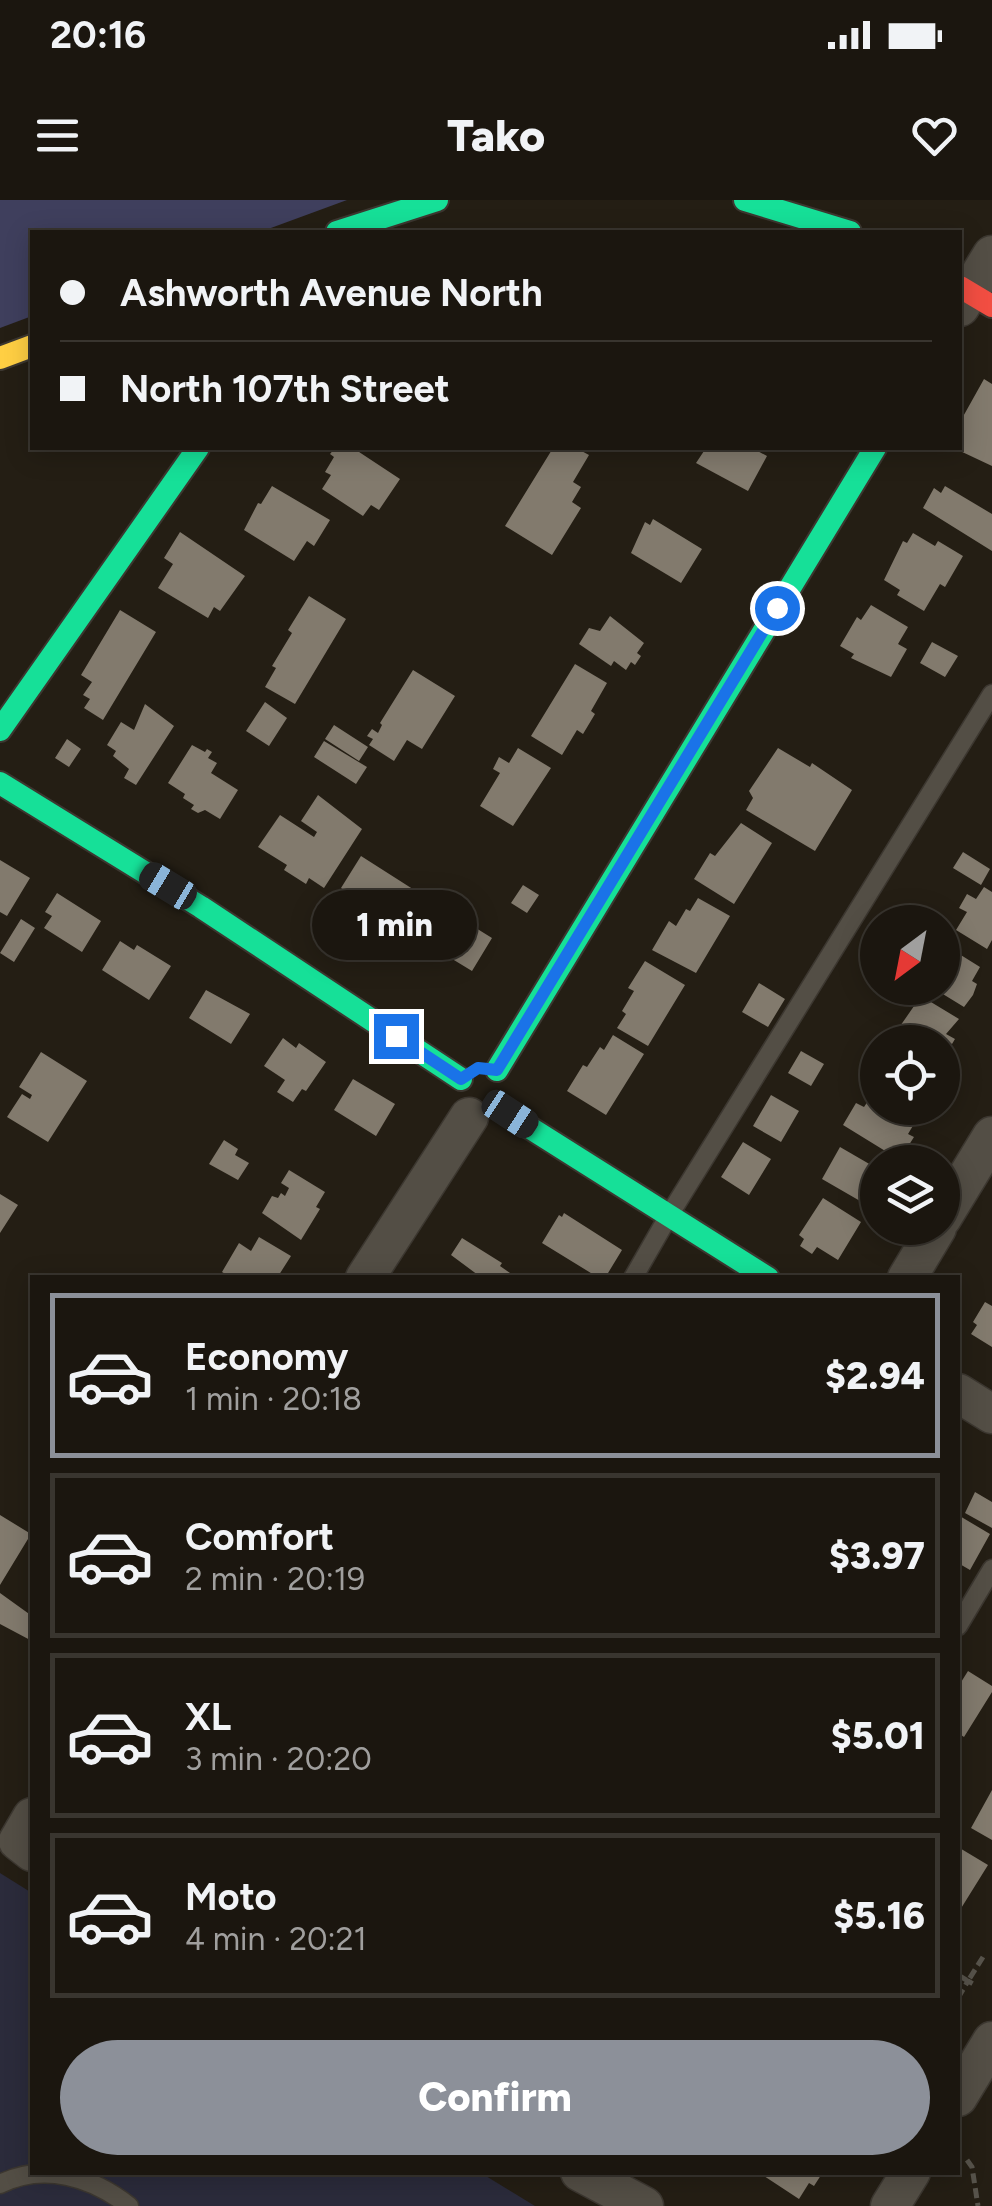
<!DOCTYPE html>
<meta charset="utf-8">
<style>
:root{--surface:#1b160f;--page:#241f18;--text:#f1f3f6;--muted:#a09f9e;--line:#39352f;--accent:#8c9099}
body{margin:0;font-family:Figtree,sans-serif;background:var(--page);color:var(--text);height:100vh;display:flex;flex-direction:column;font-size:38px;white-space:nowrap}
*{box-sizing:border-box;margin:0}
p{font-size:32px;color:var(--muted)}
.icon{flex:none;width:55px;height:55px;fill:none;stroke:currentColor;stroke-width:2;stroke-linecap:round;stroke-linejoin:round}
.map{position:relative;flex:1;overflow:hidden}
.sheet{position:absolute;left:30px;top:1075px;width:930px;height:900px;display:flex;flex-direction:column;background:var(--surface);border-radius:0px;box-shadow:0 5px 25px #0003,0 0 0 2px var(--line)}
.sheet>*{flex:none}
.banner{position:absolute;left:30px;top:30px;width:932px;height:220px;border-radius:0px;box-shadow:0 5px 25px #0003,0 0 0 2px var(--line);display:grid;align-content:center;height:220px;padding:0 30px;background:var(--surface)}
.needle{width:65px;rotate:212deg}
.fabs{position:absolute;left:860px;top:705px;display:grid;gap:20px}
.fabs a{display:grid;place-items:center;width:100px;height:100px;border-radius:50%;background:var(--surface);box-shadow:0 5px 25px #0003,0 0 0 2px var(--line);font-size:50px}
.end{position:absolute;width:45px;height:45px;margin:-22px;border:12px solid #1a73e8;background:#fff;box-shadow:0 0 0 5px #fff}
.from{border-radius:50%}
.bubble{position:absolute;height:70px;border-radius:35px;background:var(--surface);box-shadow:0 5px 25px #0003,0 0 0 2px var(--line);font-size:32px;font-weight:800;line-height:70px;text-align:center}
.car{position:absolute;width:30px;height:60px;margin:-30px -15px;border-radius:12px;box-shadow:0 0 8px 2px #0007;background:linear-gradient(#222 24%,#8ab4d8 0 40%,#222 0 76%,#8ab4d8 0 86%,#222 0)}
.banner b{display:flex;align-items:center;gap:35px;height:95px;font-size:38px}
.banner b+b{border-top:2px solid var(--line)}
.banner i{width:25px;height:25px;background:var(--text)}
ul{padding:18px 0 0;list-style:none}
li{display:flex;align-items:center;gap:30px;height:165px;margin:0 20px 15px;padding:0 10px;border:5px solid var(--line);border-radius:0px}
li div{flex:1}
li b{display:block;font-size:38px}
li em{font-style:normal;font-weight:800}
li.active{border-color:var(--accent)}
li>.icon{width:90px;height:90px;stroke-width:1.5}
.action{display:flex;gap:20px;margin-top:auto;padding:20px 30px}
.action a{flex:1;height:115px;border-radius:60px;background:var(--accent);color:#fff;font-size:40px;font-weight:800;line-height:115px;text-align:center}
.status{display:flex;justify-content:space-between;align-items:center;height:70px;padding:0 50px;background:var(--surface);direction:ltr}
.status svg{height:28px;fill:currentColor}
header{display:flex;justify-content:space-between;align-items:center;height:130px;padding:0 30px;background:var(--surface);font-size:45px;font-weight:800}
.map>svg:first-child{display:block}
</style>
<div class="status"><b>20:16</b><svg viewBox="0 0 49 12"><path d="M0 12V9h3v3zM5 12V6h3v6zM10 12V3h3v9zM15 12V0h3v12zM26 1h20v11H26zM47 4h2v5h-2z"/></svg></div>
<header><svg class="icon" aria-label="menu" viewBox="0 0 24 24"><path d="M4 6h16M4 12h16M4 18h16"/></svg>Tako<svg class="icon" aria-label="heart" viewBox="0 0 24 24"><path d="M12 20l-8-8c-3-5 5-10 8-4 3-6 11-1 8 4z"/></svg></header>
<div class="map">
<svg width="992" height="2006" viewBox="0 0 992 2006">
<rect width="100%" height="100%" fill="#241e14"/>
<path fill="#2b2b3b" d="M0 1673 32 1693V1972L481 1973 535 2006H0Z"/>
<path fill="#3f3f5d" d="M0 0H347L260 32H32V116L0 128Z"/>
<path fill="#827a6d" d="M984 179 992 184V266L958 250 960 222Z
M335 248H353L400 279 379 310 371 305 363 316 322 289 331 275 325 272 334 257 330 254Z
M553 248H576L589 255 573 282 581 287 572 302 581 308 552 355 505 326Z
M706 248H752L767 256 748 291 696 263Z
M272 286 330 320 314 346 307 341 294 361 244 330 258 303 261 304Z
M945 286 992 314V351L923 308 934 288 941 293Z
M653 319 702 349 681 383 631 353 645 322 650 325Z
M180 332 245 376 220 411 214 407 208 418 158 388 173 364 164 358Z
M913 333 935 346 938 341 963 356 945 387 940 384 924 411 897 395 900 390 884 380 903 341 907 343Z
M309 396 346 419 295 504 265 487 276 468 272 466 292 433 288 430Z
M871 405 908 427 898 444 907 449 891 477 851 458 854 454 840 446 857 417 861 420Z
M120 410 156 432 103 520 84 508 90 499 83 495 92 482 81 475Z
M610 416 644 443 637 453 641 456 635 465 631 462 626 470 614 461 611 466 579 444 589 428 600 431Z
M932 442 958 456 945 477 920 463Z
M575 464 607 483 591 511 595 514 583 534 577 530 562 555 531 536Z
M413 470 455 496 422 549 407 540 394 561 369 545 373 539 367 536 372 529 378 533 382 525 380 523Z
M265 502 287 518 269 546 246 531Z
M145 504 174 526 136 585 124 578 129 569 113 556 116 551 107 545 121 522 134 530Z
M334 525 368 547 359 561 325 539Z
M67 539 81 549 69 567 55 558Z
M324 541 367 567 356 584 314 557Z
M192 545 205 552 207 549 212 552 208 558 217 563 211 573 238 590 220 619 205 610 198 613 191 609 194 605 183 598 185 594 168 583Z
M518 548 551 568 513 626 480 606 500 573 493 569 499 557 509 563Z
M778 548 810 567 812 563 852 590 815 651 746 610 753 598 749 591Z
M318 595 362 629 324 688 309 678 306 684 284 670 287 665 258 647 280 615 314 637 317 632 301 621Z
M741 623 772 643 734 704 694 679 710 653 715 656Z
M963 652 990 669 981 685 953 668Z
M361 656 419 693 397 727 341 688Z
M0 660 30 678 7 716 0 712Z
M523 685 539 695 527 713 511 703Z
M984 687 992 692V740L987 749 956 730 967 712 959 708 967 694 976 699Z
M57 693 101 721 82 752 44 728 52 716 45 712Z
M698 698 730 716 696 773 652 750 669 721 676 726 686 709 690 711Z
M429 699 492 738 472 771 444 754 440 759 419 745 422 740 409 732Z
M21 719 35 728 14 762 0 753Z
M120 741 134 750 137 745 171 766 149 800 102 770Z
M948 747 980 767 972 781 977 784 973 795 964 807 933 788H942V757Z
M645 761 685 785 648 846 617 828 626 814 622 811 634 791 628 788Z
M759 783 785 799 768 827 742 812Z
M206 790 250 814 231 844 189 818Z
M921 796 959 819 946 834 955 839 952 844 946 841 913 842 896 832Z
M613 835 644 854 606 915 567 891 583 865 587 867 600 847 604 850Z
M283 838 296 848 299 843 326 862 306 891 302 889 293 902 277 892 285 880 264 866Z
M801 851 824 864 811 886 788 873Z
M41 852 87 881 48 942 7 917 22 894 30 899 32 895 19 887Z
M353 879 395 904 376 936 334 910Z
M771 895 799 911 781 942 753 926Z
M870 898 878 902V908H887L914 924 908 934 914 937 907 948 902 945 895 957 843 925 856 903 864 907Z
M224 940 238 949 235 955 249 963 238 980 209 964Z
M743 942 771 959 749 995 721 977Z
M840 947 878 969V998L874 1004 869 1001 867 1005 822 979Z
M289 970 325 992 316 1007 320 1009 301 1040 262 1013 272 996 278 998 281 993 285 996 289 988 281 983Z
M0 994 18 1005 0 1033Z
M823 998 861 1022 838 1060 817 1047 812 1054 800 1046 804 1039 799 1035Z
M564 1013 622 1050 605 1078H599L542 1043 559 1015 562 1017Z
M259 1037 291 1056 277 1078H232L222 1072 239 1043 251 1051Z
M462 1038 502 1063 500 1066 510 1073 507 1078H482L451 1055Z
M985 1102 992 1106V1147L971 1134 977 1125 973 1122Z
M975 1292 992 1302V1328L965 1313Z
M0 1315 31 1334 0 1385Z
M958 1315 990 1334 970 1370 958 1363Z
M0 1393 32 1416V1441L0 1424Z
M968 1471 992 1486V1492L964 1537 958 1533V1487Z
M992 1590V1640L971 1628Z
M958 1647 988 1665 960 1710 958 1709Z
M766 1972H823L814 1986 809 1983 799 1999 764 1976Z"/>
<g fill="none" stroke-linecap="round" stroke-linejoin="round">
<g stroke="#3c3730" stroke-width="21">
<path id="lane" d="M633 1078 668 1017 992 494
M958 1426 992 1369
M0 1984C44 1962 92 1977 129 2006"/>
</g>
<g stroke="#3c3730" stroke-width="41">
<path id="street" d="M960 107 992 55
M942 1018 992 936
M365 1078 469 917
M907 1078 937 1028
M958 1193 992 1214
M32 1617 18 1641 32 1652
M958 1897 992 1841
M580 1972 644 2006
M890 2006 911 1972"/>
</g>
<g stroke="#3c3730" stroke-width="26">
<path id="fast" d="M745 0 850 32
M337 32 437 0
M0 530 198 248
M0 583 201 707 461 879
M497 870 875 248
M505 912 768 1078"/>
</g>
<g stroke="#3c3730" stroke-width="26">
<path id="slow" d="M0 158 32 146"/>
</g>
<g stroke="#3c3730" stroke-width="26">
<path id="jam" d="M960 87 992 106"/>
</g>
<path stroke="#57534b" stroke-width="5" stroke-dasharray="10 5" stroke-linecap="butt" d="M958 1775 968 1781 983 1757
M958 1798 968 1781 977 1786
M967 1960 972 1967 978 2006"/>
<use href="#lane" stroke="#534e45" stroke-width="18"/>
<use href="#street" stroke="#534e45" stroke-width="38"/>
<use href="#fast" stroke="#16e098" stroke-width="22"/>
<use href="#slow" stroke="#ffcf43" stroke-width="22"/>
<use href="#jam" stroke="#f24e42" stroke-width="22"/>
</g>
<g fill="none" stroke-linecap="round" stroke-linejoin="round">
<path stroke="#1a73e8" stroke-width="12" d="M396 836 461 879 478 868 497 870 777 408"/>
</g>
</svg>
<div class="fabs">
<a><svg class="needle" viewBox="-14 -14 28 28"><path d="M0-13l5 13h-10z" fill="#e53935"/><path d="M0 13l5-13h-10z" fill="#a09f9e"/></svg></a>
<a><svg class="icon" aria-label="locate" viewBox="0 0 24 24"><circle cx="12" cy="12" r="6"/><path d="M12 2v4M12 18v4M2 12h4M18 12h4"/></svg></a>
<a><svg class="icon" aria-label="layers" viewBox="0 0 24 24"><path d="M12 4l9 5-9 5-9-5zM3 14l9 5 9-5"/></svg></a>
</div>
<i class="end from" style="left:777px;top:408px"></i>
<i class="end" style="left:396px;top:836px"></i>
<div class="bubble" style="left:312px;top:690px;width:165px">1 min</div>
<i class="car" style="left:168px;top:686px;rotate:301deg"></i>
<i class="car" style="left:510px;top:914px;rotate:123deg"></i>
<div class="banner">
<b><i class="from"></i>Ashworth Avenue North</b>
<b><i></i>North 107th Street</b>
</div>
<section class="sheet">
<ul>
<li class="active"><svg class="icon" aria-label="car" viewBox="0 0 24 24"><path d="M5 17H2v-5l4-1 3-4h7l3 4 3 1v5h-3M9 17h6M6 11h13"/><circle cx="7" cy="17" r="2"/><circle cx="17" cy="17" r="2"/></svg><div><b>Economy</b><p>1 min · 20:18</p></div><em>$2.94</em></li>
<li><svg class="icon" aria-label="car" viewBox="0 0 24 24"><path d="M5 17H2v-5l4-1 3-4h7l3 4 3 1v5h-3M9 17h6M6 11h13"/><circle cx="7" cy="17" r="2"/><circle cx="17" cy="17" r="2"/></svg><div><b>Comfort</b><p>2 min · 20:19</p></div><em>$3.97</em></li>
<li><svg class="icon" aria-label="car" viewBox="0 0 24 24"><path d="M5 17H2v-5l4-1 3-4h7l3 4 3 1v5h-3M9 17h6M6 11h13"/><circle cx="7" cy="17" r="2"/><circle cx="17" cy="17" r="2"/></svg><div><b>XL</b><p>3 min · 20:20</p></div><em>$5.01</em></li>
<li><svg class="icon" aria-label="car" viewBox="0 0 24 24"><path d="M5 17H2v-5l4-1 3-4h7l3 4 3 1v5h-3M9 17h6M6 11h13"/><circle cx="7" cy="17" r="2"/><circle cx="17" cy="17" r="2"/></svg><div><b>Moto</b><p>4 min · 20:21</p></div><em>$5.16</em></li>
</ul>
<div class="action"><a>Confirm</a></div>
</section>
</div>
